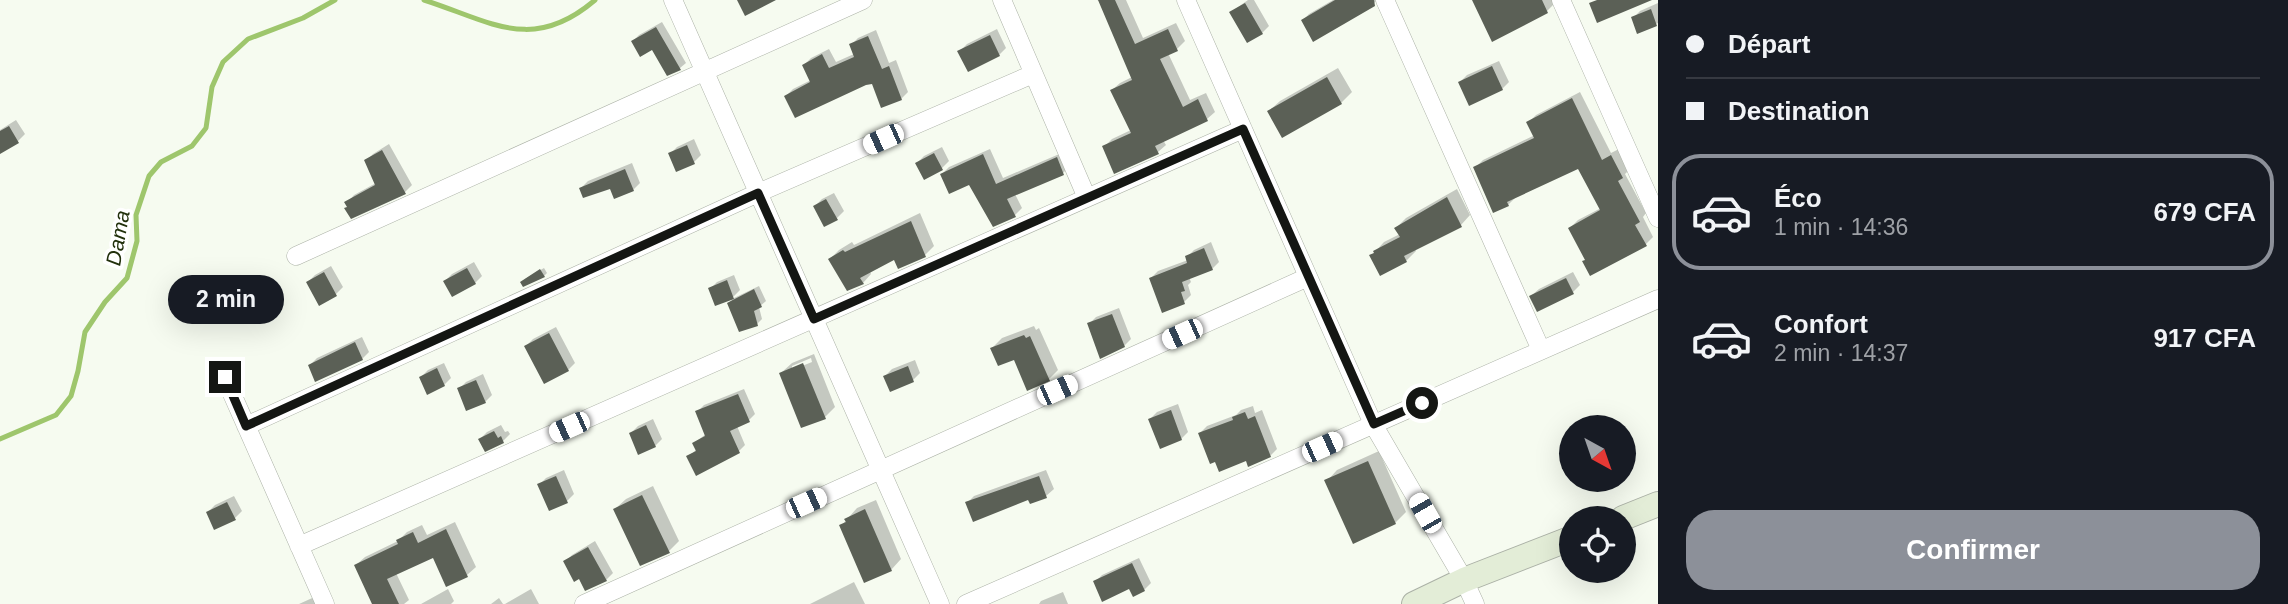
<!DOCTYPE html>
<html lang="fr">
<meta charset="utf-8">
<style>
:root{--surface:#171b24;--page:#242831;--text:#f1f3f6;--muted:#9ea1a6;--line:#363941;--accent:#8c9099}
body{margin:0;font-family:Arial,sans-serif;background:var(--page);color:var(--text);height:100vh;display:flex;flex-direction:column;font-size:26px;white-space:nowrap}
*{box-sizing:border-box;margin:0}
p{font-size:23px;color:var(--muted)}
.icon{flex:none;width:38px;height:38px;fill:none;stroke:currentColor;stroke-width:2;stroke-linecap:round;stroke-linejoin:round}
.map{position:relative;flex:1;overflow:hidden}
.drawer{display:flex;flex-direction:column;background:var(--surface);width:630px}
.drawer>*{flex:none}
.hud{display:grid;align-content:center;height:154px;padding:0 28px;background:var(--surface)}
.needle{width:46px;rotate:140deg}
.controls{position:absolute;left:1559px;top:415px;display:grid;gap:14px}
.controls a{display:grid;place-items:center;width:77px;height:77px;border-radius:50%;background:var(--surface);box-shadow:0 7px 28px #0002;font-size:35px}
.end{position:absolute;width:32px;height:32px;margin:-16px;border:9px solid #141613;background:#fff;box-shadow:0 0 0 4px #fff}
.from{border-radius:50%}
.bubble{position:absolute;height:49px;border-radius:24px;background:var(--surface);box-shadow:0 7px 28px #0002;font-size:23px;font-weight:800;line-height:49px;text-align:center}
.car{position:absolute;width:21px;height:42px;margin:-21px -10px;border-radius:9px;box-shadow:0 0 5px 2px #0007;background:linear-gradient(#fff 24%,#345 0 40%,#fff 0 76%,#345 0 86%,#fff 0)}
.hud b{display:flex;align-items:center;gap:24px;height:66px;font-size:26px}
.hud b+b{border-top:2px solid var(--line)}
.hud i{width:18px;height:18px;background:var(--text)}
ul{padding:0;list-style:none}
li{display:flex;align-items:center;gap:21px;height:116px;margin:0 14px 10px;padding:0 14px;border:4px solid transparent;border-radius:28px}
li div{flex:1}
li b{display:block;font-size:26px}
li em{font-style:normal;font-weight:800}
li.active{border-color:var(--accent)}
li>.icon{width:63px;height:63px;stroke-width:1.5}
.button{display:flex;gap:14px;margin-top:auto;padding:14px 28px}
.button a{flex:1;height:80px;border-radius:28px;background:var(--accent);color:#fff;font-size:28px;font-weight:800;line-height:80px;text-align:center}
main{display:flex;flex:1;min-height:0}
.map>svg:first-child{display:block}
</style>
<main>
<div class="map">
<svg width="1658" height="604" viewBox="0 0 1658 604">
<rect width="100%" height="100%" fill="#f6fbf0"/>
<path fill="#0003" fill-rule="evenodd" d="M1097 0H1126L1143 38 1176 23 1185 41 1177 49 1168 53 1190 100 1206 93 1215 112 1207 119 1163 140 1166 145 1158 152 1115 171 1104 147 1112 139 1131 130 1112 90 1120 83 1132 77 1100 1Z
M1248 0H1254L1269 26 1262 33 1231 12Z
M1333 0H1375L1376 1 1369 8 1303 20 1309 14Z
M1473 0H1555L1556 2 1547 11Z
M1658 3V23L1638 32 1633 18 1640 11Z
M662 22 686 63 680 68 667 74 652 48 633 41 639 35Z
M997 29 1006 48 999 55 960 51 967 44Z
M876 30 889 63 896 60 908 92 901 99 873 82 786 96 793 89 811 80 804 65 811 58 829 49 836 62 854 54 851 45 858 38Z
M1499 61 1509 82 1502 89 1460 82 1467 75Z
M1338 68 1352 92 1341 103 1282 136 1269 111 1280 101Z
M1580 92 1611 153 1619 149 1630 169 1625 174 1646 213 1643 217 1653 237 1645 245 1586 259 1570 228 1578 220 1601 208 1579 166 1516 197 1508 205 1475 168 1483 160 1535 135 1528 123 1536 115Z
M16 120 25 134 18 141 0 152V130Z
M694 139 701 155 694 162 670 154 677 147Z
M389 144 412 185 405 192 351 217 347 203 354 195 376 183 366 161 373 154Z
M942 147 949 161 942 168 925 178 917 163 924 156Z
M990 149 1003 178 1064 152 1070 166 1063 173 1015 194 1022 208 1015 215 994 225 970 183 942 174 949 167Z
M632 163 640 183 633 190 611 187 581 188 588 181Z
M1457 189 1470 215 1461 225 1414 248 1416 251 1406 261 1372 255 1384 242 1400 234 1396 228 1406 218Z
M834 193 844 211 837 218 815 206 822 199Z
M920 213 934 246 925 255 895 258 870 271 871 274 863 283 830 259 839 250 852 242 854 245Z
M1211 242 1219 262 1212 269 1189 277 1191 282 1188 285 1191 295 1184 302 1151 278 1158 271 1188 260 1187 257 1194 250Z
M474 262 482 276 475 283 445 281 452 274Z
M331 266 343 287 336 294 308 282 315 275Z
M544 268 547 273 544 276 525 279Z
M1573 272 1580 285 1573 292 1531 296 1539 289Z
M734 275 740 290 733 297 710 289 717 282Z
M759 286 766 301 759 307 762 319 757 324 729 303 734 298Z
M1119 308 1131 339 1124 346 1089 324 1096 317Z
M1034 326 1036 330 1039 328 1058 370 1048 380 1015 358 992 348 1002 338Z
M556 327 575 363 568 370 526 346 533 339Z
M362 337 369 352 362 359 310 365 317 358Z
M814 354 835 407 825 417 781 373 792 363ZM811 358 812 362 792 370V366Z
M915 360 920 373 913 380 885 376 892 369Z
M444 363 451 378 444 385 421 377 428 370Z
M483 374 492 395 485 402 459 389 466 382Z
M744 389 755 414 749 420 737 426 745 445 738 452 688 457 697 449 694 443 706 434 697 412 704 405Z
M1178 404 1188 432 1181 439 1150 419 1157 412Z
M1253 406 1255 413 1262 410 1277 449 1270 456 1247 459 1200 433 1207 426 1236 415 1241 410Z
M653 419 662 439 655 446 631 433 638 426Z
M501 425 505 432 508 431 510 434 503 441 480 439 487 432Z
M1379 451 1406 512 1395 523 1327 481 1337 470Z
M564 470 574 494 567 501 539 485 546 478Z
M1046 470 1054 489 1046 496 1031 502 1029 498 967 503 974 496Z
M653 486 679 541 669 551 615 509 626 499Z
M234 496 242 511 235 518 208 512 215 505Z
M876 500 901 559 891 570 841 526 857 508Z
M455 522 476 567 467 575 447 585 434 556 396 573 409 600 404 604H374L356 565 365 557 398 541 407 532 422 525 427 535Z
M595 541 613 573 606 580 579 577 565 562 572 555Z
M1139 558 1151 583 1144 590 1095 582 1102 575Z
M854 582 865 604H810Z
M448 589 454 601 451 604H421Z
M531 589 539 604H505Z
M1063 592 1068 604H1039L1041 601Z
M321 594 328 604H299Z
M499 598 503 604H491Z"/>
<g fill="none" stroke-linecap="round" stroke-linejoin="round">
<path stroke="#9ec66c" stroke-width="5" d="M424 0C490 21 532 54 595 0
M0 439 56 415 71 396 78 371 85 332 105 302 127 278 137 241 136 215 149 176 161 162 192 146 206 128 212 87 223 62 248 39 303 18 335 0"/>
</g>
<path fill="#5b6056" d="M737 0H776L745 16Z
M1098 0H1115L1135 44 1168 29 1178 51 1160 59 1183 107 1198 99 1208 121 1155 146 1159 154 1114 174 1102 146 1131 133 1110 90 1132 80Z
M1335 0H1374L1375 6 1313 42 1301 20Z
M1472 0H1542L1548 13 1492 42Z
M1597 0H1652L1597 23 1589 3Z
M1245 3 1263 34 1247 43 1229 12Z
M1651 9 1657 26 1637 34 1631 17Z
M656 27 681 70 667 76 652 50 640 57 631 41Z
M990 35 1000 56 968 72 957 51Z
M868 36 882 69 889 66 902 100 881 108 872 84 866 85 795 118 784 96 810 82 802 65 822 54 829 68 854 57 849 44Z
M1492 66 1503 90 1469 106 1458 82Z
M1327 77 1342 104 1282 138 1267 111Z
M1572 98 1602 160 1611 155 1623 178 1618 181 1640 222 1635 225 1647 246 1590 276 1582 261 1585 260 1568 228 1600 210 1578 169 1507 202 1509 206 1493 213 1473 167 1534 138 1526 122Z
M9 126 19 143 0 154V131Z
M687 145 695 164 676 172 668 153Z
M382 150 406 194 351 219 344 208 347 207 344 202 375 185 364 160Z
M934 153 943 170 924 180 915 163Z
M983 154 996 184 1057 157 1064 175 1007 199 1016 217 993 227 969 185 949 194 940 174Z
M625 169 634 191 614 199 610 189 583 198 579 188Z
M1447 197 1462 227 1404 256 1407 262 1380 276 1369 255 1374 253 1373 251 1400 237 1394 228Z
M826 199 838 220 824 227 813 206Z
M911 221 926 257 898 269 894 260 860 278 864 284 847 291 828 259 843 250 845 252Z
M1204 248 1213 270 1182 282 1185 291 1181 292 1185 304 1162 313 1149 278 1187 263 1185 256Z
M467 268 476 284 452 297 443 281Z
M540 269 545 277 523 287 520 282Z
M324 272 337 296 319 306 306 282Z
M1566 278 1574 294 1537 312 1529 296Z
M727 280 734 299 715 306 708 288Z
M754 289 762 307 754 311 758 326 739 332 727 303Z
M1112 314 1125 347 1100 359 1087 323Z
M549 333 569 371 544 384 524 346Z
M1024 335 1026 338 1030 336 1050 381 1027 391 1014 360 998 366 990 348Z
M355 342 363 360 315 382 308 365Z
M803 363 826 419 801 428 779 373Z
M908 366 914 382 890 392 883 376Z
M437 368 445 386 427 395 419 377Z
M476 380 486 403 466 411 457 388Z
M738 394 750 422 730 431 740 453 696 476 686 456 696 451 692 443 705 436 695 411Z
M1171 410 1182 440 1160 449 1148 419Z
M1245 412 1248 419 1255 416 1271 457 1248 467 1246 461 1219 472 1215 462 1210 464 1198 433 1233 420 1232 417Z
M646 425 656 447 638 455 629 433Z
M494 431 498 438 501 436 504 443 485 452 478 439Z
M1368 461 1396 524 1353 544 1324 480Z
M556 476 568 503 549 511 537 484Z
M1039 476 1047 498 1030 504 1028 500 973 522 965 502Z
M642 495 670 553 640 566 613 509Z
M227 502 236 520 214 530 206 512Z
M865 509 892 571 864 583 839 525 846 522 844 519Z
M446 529 468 577 446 587 433 558 387 579 399 604H372L354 565 398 544 396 540 413 532 418 543Z
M588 547 607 581 585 591 579 579 574 582 563 561Z
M1132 563 1145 591 1133 597 1129 589 1102 602 1093 581Z"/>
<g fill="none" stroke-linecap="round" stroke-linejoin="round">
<g stroke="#abb1a6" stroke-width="19">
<path id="street" d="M673 0 940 604
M1002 0 1087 198
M1186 0 1373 424 1464 580 1475 604
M1385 0 1541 350
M1561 0 1658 218
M296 256 863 0
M225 378 325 604
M246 426 758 193 1033 74
M299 546 1243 129
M584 604 1308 277
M966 604 1658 299"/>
</g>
<g stroke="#abb1a6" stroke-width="26">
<path id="secondary" d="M1623 518 1658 504
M1414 604 1464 580 1572 538"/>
</g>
<use href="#street" stroke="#fff" stroke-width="18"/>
<use href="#secondary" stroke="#e3edd7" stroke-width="24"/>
</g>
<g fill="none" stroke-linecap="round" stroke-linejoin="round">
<path stroke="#141613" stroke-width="9" d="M225 377 246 426 758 193 814 319 1243 129 1374 424 1422 403"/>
</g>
<g text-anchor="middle" stroke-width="7" stroke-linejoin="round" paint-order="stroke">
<g font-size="21" font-style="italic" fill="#21300b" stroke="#fff">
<text transform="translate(118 238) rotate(-80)" y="7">Dama</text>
</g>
</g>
</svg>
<div class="controls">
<a><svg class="needle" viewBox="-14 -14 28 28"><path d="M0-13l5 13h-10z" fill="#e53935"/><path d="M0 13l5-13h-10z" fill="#9ea1a6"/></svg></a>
<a><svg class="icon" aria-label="locate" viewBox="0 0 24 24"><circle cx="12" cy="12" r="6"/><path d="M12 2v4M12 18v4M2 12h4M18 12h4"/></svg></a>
</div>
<i class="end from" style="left:1422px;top:403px"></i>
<i class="end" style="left:225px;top:377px"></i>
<div class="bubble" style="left:168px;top:275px;width:116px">2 min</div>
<i class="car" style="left:883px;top:139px;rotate:246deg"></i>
<i class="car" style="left:1182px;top:334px;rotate:246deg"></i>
<i class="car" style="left:1057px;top:390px;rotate:66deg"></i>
<i class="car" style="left:569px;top:427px;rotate:246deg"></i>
<i class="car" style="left:1322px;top:447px;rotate:66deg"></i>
<i class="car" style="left:806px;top:503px;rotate:66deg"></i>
<i class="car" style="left:1425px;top:513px;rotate:330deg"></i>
</div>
<section class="drawer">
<div class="hud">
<b><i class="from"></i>Départ</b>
<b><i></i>Destination</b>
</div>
<ul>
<li class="active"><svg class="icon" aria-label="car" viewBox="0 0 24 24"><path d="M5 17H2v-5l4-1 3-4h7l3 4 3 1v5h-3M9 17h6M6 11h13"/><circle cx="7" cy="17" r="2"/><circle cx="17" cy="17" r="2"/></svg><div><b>Éco</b><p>1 min · 14:36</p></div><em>679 CFA</em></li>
<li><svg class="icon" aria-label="car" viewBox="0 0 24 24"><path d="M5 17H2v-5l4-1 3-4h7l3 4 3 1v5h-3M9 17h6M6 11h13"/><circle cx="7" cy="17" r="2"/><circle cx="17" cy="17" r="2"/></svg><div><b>Confort</b><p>2 min · 14:37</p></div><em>917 CFA</em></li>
</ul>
<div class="button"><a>Confirmer</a></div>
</section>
</main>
